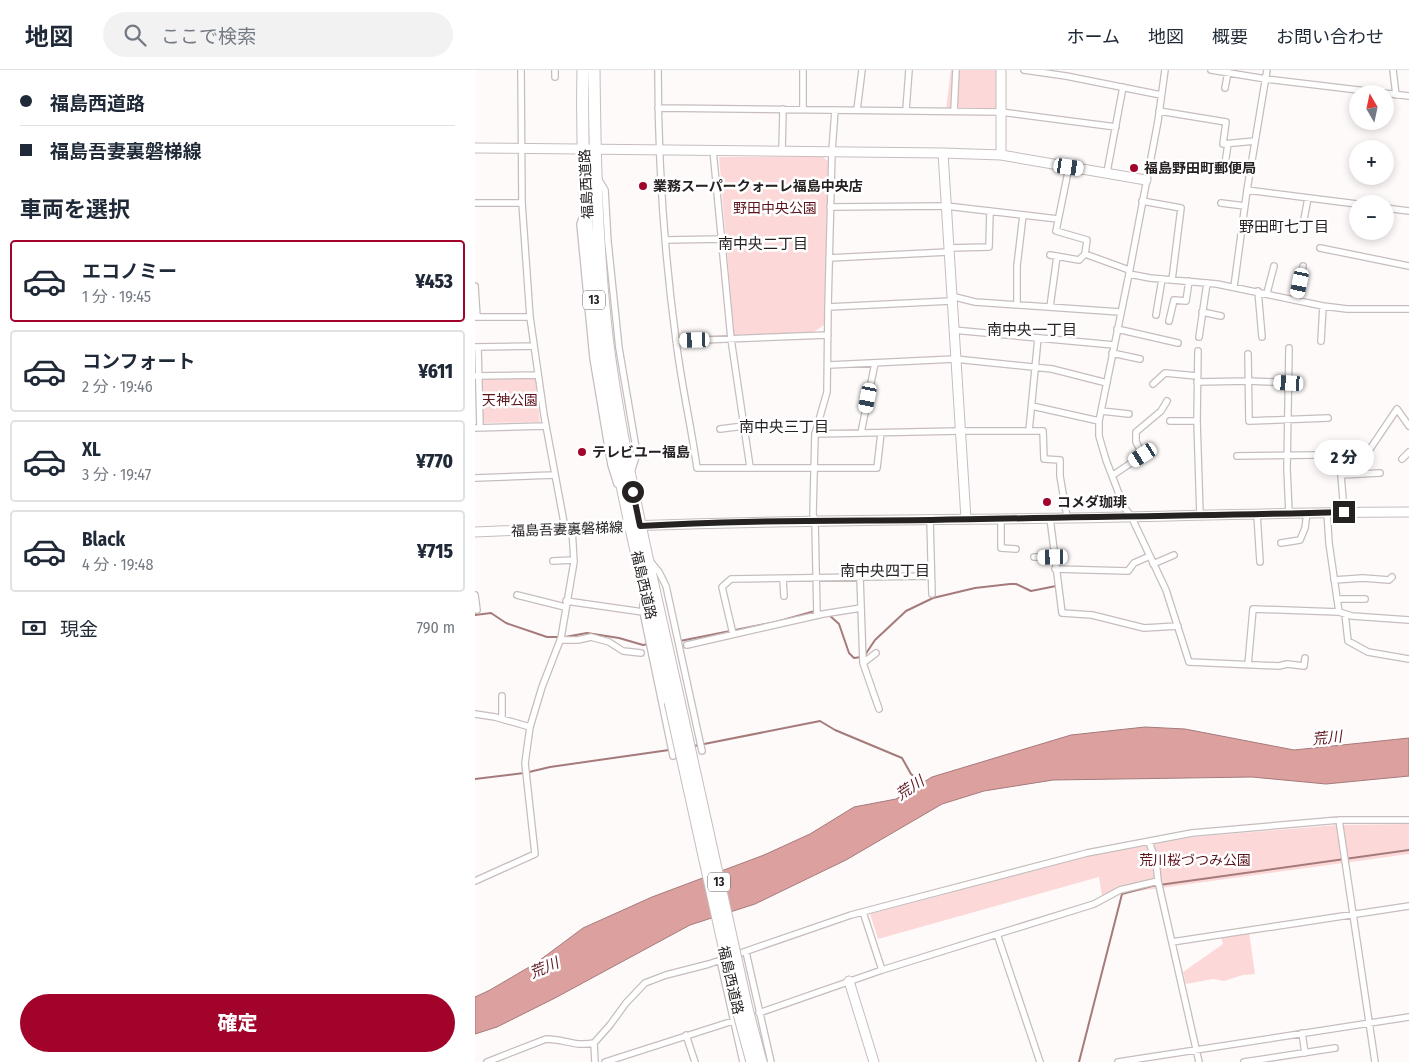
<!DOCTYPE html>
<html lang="ja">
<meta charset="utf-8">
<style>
:root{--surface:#fff;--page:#f2f2f3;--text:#1f2937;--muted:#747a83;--line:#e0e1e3;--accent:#a2032a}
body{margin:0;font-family:"Fira Sans Condensed","Noto Sans JP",sans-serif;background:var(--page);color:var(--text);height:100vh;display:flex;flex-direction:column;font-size:19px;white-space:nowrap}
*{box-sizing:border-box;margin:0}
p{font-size:16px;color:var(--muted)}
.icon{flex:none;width:28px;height:28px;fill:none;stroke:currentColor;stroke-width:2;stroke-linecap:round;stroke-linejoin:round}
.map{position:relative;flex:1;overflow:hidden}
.panel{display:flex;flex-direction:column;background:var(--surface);width:475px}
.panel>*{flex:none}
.guide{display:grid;align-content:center;height:110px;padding:0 20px;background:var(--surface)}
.needle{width:32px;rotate:351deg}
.fabs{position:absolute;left:874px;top:15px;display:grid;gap:10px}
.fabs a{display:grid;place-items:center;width:45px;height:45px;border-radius:50%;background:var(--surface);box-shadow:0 2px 8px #0003;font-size:25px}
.end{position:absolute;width:22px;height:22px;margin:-11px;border:6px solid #262222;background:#fff;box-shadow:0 0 0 2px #fff}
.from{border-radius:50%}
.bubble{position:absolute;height:35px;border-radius:18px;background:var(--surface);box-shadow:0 2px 8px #0003;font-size:16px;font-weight:800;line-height:35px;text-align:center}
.car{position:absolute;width:15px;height:30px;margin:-15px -8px;border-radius:6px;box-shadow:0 0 4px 1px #0007;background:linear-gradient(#fff 24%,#345 0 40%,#fff 0 76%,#345 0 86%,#fff 0)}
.guide b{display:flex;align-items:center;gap:18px;height:48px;font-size:19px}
.guide b+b{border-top:1px solid var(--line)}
.guide i{width:12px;height:12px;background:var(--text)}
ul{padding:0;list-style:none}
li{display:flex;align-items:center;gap:15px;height:82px;margin:0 10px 8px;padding:0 10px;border:2px solid var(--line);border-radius:5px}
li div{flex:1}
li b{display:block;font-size:19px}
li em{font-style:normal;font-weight:800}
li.current{border-color:var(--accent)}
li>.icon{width:45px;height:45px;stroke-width:1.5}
h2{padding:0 20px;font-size:22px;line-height:60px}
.pay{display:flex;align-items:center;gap:12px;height:55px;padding:0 20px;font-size:19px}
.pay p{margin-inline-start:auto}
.button{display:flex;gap:10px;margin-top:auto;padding:10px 20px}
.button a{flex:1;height:58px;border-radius:30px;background:var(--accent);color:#fff;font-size:20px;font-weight:800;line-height:58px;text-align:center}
header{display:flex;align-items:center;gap:30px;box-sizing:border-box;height:70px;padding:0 25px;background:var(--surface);border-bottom:1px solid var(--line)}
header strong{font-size:24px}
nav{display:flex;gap:28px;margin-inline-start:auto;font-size:18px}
.search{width:350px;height:45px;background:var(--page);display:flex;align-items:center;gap:12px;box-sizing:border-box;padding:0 18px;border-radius:28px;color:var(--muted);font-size:19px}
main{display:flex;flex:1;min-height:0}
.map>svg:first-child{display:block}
</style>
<header>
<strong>地図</strong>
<div class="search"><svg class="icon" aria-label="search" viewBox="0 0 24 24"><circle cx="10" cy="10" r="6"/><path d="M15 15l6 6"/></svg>ここで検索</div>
<nav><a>ホーム</a><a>地図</a><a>概要</a><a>お問い合わせ</a></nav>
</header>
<main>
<section class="panel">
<div class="guide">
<b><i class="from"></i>福島西道路</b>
<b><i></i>福島吾妻裏磐梯線</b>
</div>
<h2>車両を選択</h2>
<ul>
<li class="current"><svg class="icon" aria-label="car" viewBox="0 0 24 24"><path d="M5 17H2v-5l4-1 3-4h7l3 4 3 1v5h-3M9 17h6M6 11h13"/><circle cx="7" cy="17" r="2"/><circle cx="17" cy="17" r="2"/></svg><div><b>エコノミー</b><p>1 分 · 19:45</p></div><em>¥453</em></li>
<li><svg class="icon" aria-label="car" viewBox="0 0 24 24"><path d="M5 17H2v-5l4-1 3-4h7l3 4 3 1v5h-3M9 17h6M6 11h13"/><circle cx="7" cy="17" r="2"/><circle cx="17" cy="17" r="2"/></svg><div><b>コンフォート</b><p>2 分 · 19:46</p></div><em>¥611</em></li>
<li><svg class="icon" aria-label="car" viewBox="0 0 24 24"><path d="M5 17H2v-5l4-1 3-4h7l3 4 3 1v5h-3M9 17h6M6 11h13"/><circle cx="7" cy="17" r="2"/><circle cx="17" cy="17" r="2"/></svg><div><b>XL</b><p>3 分 · 19:47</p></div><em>¥770</em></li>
<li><svg class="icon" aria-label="car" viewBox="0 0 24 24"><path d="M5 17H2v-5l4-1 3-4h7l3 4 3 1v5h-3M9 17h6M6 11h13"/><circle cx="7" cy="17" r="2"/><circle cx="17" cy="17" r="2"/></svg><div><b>Black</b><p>4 分 · 19:48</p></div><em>¥715</em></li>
</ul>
<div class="pay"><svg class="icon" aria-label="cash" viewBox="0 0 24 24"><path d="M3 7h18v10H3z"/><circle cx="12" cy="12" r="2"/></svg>現金<p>790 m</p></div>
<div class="button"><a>確定</a></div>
</section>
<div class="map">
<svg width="934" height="992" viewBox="0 0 934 992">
<rect width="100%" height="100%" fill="#fefafa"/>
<path fill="#fcd9d8" d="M476 0H529V41L471 39Z
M244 87H348L353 91 349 255 339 262 259 265Z
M60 308 65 352 8 353 7 309Z
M934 754V784L627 826 624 807 403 869 395 844 611 787 718 767 862 755Z
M774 862 780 904 768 905 749 911 738 909 711 914 708 902 748 874 746 867Z"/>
<path fill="#dca09f" stroke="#a57a7a" d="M670 657 710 659 819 680 934 668V706L851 714 777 707 578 710 509 721 467 734 371 790 280 834 215 855 80 928 22 957 0 964V927L15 920 61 893 108 858 177 827 289 785 335 764 379 737 421 729 457 707 596 665Z"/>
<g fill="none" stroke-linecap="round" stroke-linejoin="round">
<path stroke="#a57a7a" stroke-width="2" d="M353 544 364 554 374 583 379 588 386 587
M0 545 16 543 31 553 72 567H85
M90 567 112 563 144 568 168 575 173 574
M205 571 301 552 340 541
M390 585 400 570 431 541 458 528 500 518 535 514H541L556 521 581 516
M219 676 345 651 360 660 427 688 436 704 448 714
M54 702 75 697 194 680
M0 709 49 703
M604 992 647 824 677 816 934 780"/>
<g stroke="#c7bdbd" stroke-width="8">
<path id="street" d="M46 0 47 133 55 247 69 345 90 458
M183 0C183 90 189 181 201 270 206 313 216 355 222 398H402L406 363
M328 0V39
M549 0 591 6 686 25
M690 0 683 51 654 204 675 208 742 214 848 236 872 239H934
M736 0 791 9 934 26
M918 0 921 25
M80 7V0
M750 18 753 2
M183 38 526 42 641 57
M360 40 357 81 353 237 476 231
M382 40 387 0
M431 40 434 0
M479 41 481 0
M684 41 751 52 748 74 780 71
M238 80 256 269 275 397
M307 81 308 39
M750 94 753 74
M594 97 581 161 612 170 610 184 654 200
M632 102 648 17
M122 107 130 120 133 172 144 278 162 384 156 402
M772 120 882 134
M667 131 706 138 697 210
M0 133H47
M746 133 770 136
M355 137 471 136 583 149
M910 138 934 141
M108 145 105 154 118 288 136 395 142 414
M827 160 833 128
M191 170 246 169
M473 178 514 177 515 141
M845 178 934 196
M575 185 604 190 610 184
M354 188 473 182
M654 204 624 351V366L631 390 649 437 656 446 691 520 714 592 804 596 812 594 829 596 830 588
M0 216 2 247
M759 217 772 120 792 0
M783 221 787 267
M792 223 799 196
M476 226 500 232 645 242
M821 230 828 196
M542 235V196L548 145
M575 237 582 186
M727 242 746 246
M681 245 687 209
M0 247H55
M694 251 699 230 711 231 714 211
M642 259 703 273
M478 260 639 275
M724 267 732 213
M201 271 353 265
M846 271 848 236
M0 277 59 276
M3 277 5 358
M723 281 722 351 725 445
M637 283 665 289
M773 284 774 351 853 348
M354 295 480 289 577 299 632 313
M0 306 63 305
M722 312 773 311 825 313
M678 314 690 303 722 306
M557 336 624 351
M626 341 654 344
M695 351H722
M0 358 71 356
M245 359 269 356
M554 361 563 268
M386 363 400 293
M340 364 484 361H568L569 389 585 390V406L592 447
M867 383 866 405 869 442
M880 383 893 382 922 339 934 356
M762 386 842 385
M927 389 934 382
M638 405 668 385 661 372V362L686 341 692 331
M866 405 905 403
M0 408 79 405
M852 442 854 473 864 542
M814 443 812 399 814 278
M782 444 785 492
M575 448 587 543 617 545 669 558 703 556
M526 449V478L541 479
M455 450 457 524
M806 473 825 470 830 458 832 443
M559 487H579
M78 491 99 490
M175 491 184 502 191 516 227 681
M678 494 699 485
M580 499 653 501 659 493 675 486
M385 507 388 593 404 639
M308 509 309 526
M859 510 888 508 914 510 917 507
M0 525 2 540
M42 525 90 537
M168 529V542L198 686
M862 529H890
M91 531 168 542
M870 544 873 571 893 582 934 589
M342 545 340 451 338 444 340 364 352 322 353 237
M258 564 247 517 256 509 456 506
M85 570H103L116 567 134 572 148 581 166 583
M212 575 348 544 386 538
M388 593 401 583
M773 595 778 539 864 542 877 546 934 550
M27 626V649
M0 644 20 647 55 657
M864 750 900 992
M674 772 681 791 683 811 724 992
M0 811 60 784 50 693 55 657 67 617 86 568 99 492 97 458
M522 864 565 992
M697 872 934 836
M271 882 296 992
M245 890 268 992
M407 900 619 834 645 820 683 811
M284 943 407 900 388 842
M827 963 830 983
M211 965 220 992
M119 973 120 992
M12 992 71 969C90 969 99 977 119 973L135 955 151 933 170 913 191 905 234 894 376 845 429 831 612 783 717 763 864 750H934
M130 992 258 951
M643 992 934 947
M769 992 860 978"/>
</g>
<g stroke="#c7bdbd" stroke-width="11">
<path id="secondary" d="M526 0V85
M0 78 468 83 526 85 671 110
M468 83 491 449
M374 911 399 992"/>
</g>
<g stroke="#c7bdbd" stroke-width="11">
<path id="primary" d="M0 462C175 454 350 450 526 449 662 448 798 442 934 442"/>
</g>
<g stroke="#c7bdbd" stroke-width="13">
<path id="highway" d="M108 0C106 90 112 183 123 272 138 394 169 513 195 632
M119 0C120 92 122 184 133 275 149 395 178 513 204 631"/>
</g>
<use href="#street" stroke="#fff" stroke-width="5.5"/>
<use href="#secondary" stroke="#fff" stroke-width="9"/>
<use href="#primary" stroke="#fff" stroke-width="9"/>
<use href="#highway" stroke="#fff" stroke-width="11"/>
<g stroke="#c7bdbd" stroke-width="13" stroke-linecap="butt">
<path id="highway-bridge" d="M204 631 272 939 286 992
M195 632 264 944 277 992"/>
</g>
<use href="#highway-bridge" stroke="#fff" stroke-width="11"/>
</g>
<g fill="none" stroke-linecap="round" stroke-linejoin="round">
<path stroke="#262222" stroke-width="6" d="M158 422 165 456C262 450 359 451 456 450 594 447 732 446 869 442"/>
</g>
<g fill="#a2032a" stroke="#fff" stroke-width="2">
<circle cx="659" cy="98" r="5"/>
<circle cx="168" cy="116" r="5"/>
<circle cx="107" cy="382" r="5"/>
<circle cx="572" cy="432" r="5"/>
</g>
<g text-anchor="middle" stroke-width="5" stroke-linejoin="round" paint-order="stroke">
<g fill="#fff" stroke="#676464" stroke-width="1">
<rect x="108" y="220.5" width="22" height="19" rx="4"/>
<rect x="233" y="802.5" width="22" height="19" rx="4"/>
</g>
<g font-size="12" font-weight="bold" fill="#262222">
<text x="119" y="234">13</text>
<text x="244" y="816">13</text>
</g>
<g font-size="14" font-weight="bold" fill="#262222" stroke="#fff" text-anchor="start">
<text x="669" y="103">福島野田町郵便局</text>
<text x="178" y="121">業務スーパークォーレ福島中央店</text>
<text x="117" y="387">テレビユー福島</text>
<text x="582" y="437">コメダ珈琲</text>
</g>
<g font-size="14" fill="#262222" stroke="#fff">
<text transform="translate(111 114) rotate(-93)" y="5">福島西道路</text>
<text transform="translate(92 459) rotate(-2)" y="5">福島吾妻裏磐梯線</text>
<text transform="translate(169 515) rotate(77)" y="5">福島西道路</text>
<text transform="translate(256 910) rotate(77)" y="5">福島西道路</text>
</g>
<g font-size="14" fill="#5b141c" stroke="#fff">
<text x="300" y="143">野田中央公園</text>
<text x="35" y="335">天神公園</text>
<text x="720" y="795">荒川桜づつみ公園</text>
</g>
<g font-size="15" fill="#262222" stroke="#fff">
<text x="809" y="162">野田町七丁目</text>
<text x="288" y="179">南中央二丁目</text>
<text x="557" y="265">南中央一丁目</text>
<text x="309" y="362">南中央三丁目</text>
<text x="410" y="506">南中央四丁目</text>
</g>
<g font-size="15" font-style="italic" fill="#611a21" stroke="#fff">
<text transform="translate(852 668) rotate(-6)" y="5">荒川</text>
<text transform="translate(435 718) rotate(-34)" y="5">荒川</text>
<text transform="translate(69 898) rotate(-23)" y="5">荒川</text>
</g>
</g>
</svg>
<div class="fabs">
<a><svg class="needle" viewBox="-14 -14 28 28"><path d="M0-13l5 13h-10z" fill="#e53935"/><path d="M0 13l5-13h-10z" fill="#747a83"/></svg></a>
<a>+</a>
<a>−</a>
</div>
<i class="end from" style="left:158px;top:422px"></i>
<i class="end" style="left:869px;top:442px"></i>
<div class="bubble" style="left:839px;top:370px;width:60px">2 分</div>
<i class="car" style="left:594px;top:97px;rotate:98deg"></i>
<i class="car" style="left:825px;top:213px;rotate:192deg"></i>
<i class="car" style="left:220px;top:270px;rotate:268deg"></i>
<i class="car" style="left:814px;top:313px;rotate:273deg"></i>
<i class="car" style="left:393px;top:328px;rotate:191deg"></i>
<i class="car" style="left:668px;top:385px;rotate:237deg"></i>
<i class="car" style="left:578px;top:487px;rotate:269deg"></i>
</div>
</main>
